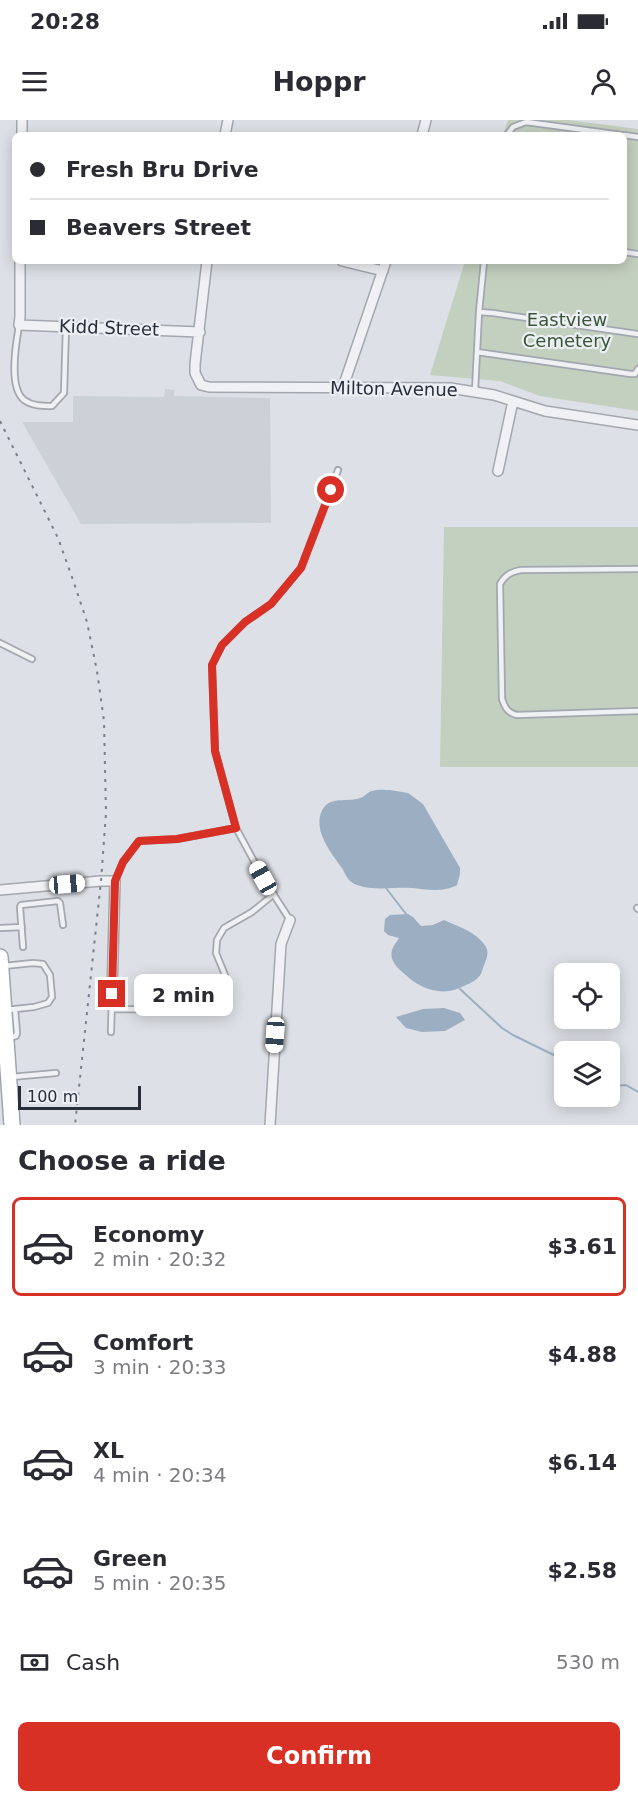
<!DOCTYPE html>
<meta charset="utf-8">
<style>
:root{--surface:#fff;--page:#f7f7f7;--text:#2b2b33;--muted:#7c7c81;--line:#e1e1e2;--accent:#d93025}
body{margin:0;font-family:"DejaVu Sans",sans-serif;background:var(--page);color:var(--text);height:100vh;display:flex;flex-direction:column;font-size:22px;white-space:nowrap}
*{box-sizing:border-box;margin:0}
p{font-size:20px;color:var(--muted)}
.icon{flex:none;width:33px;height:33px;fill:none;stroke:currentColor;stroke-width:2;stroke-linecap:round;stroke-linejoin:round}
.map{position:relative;height:1005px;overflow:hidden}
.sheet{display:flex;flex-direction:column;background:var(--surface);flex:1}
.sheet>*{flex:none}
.guide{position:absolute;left:12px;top:12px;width:615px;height:132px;border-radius:9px;box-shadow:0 3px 15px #0003;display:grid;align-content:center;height:132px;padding:0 18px;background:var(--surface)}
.controls{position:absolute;left:554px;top:843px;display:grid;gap:12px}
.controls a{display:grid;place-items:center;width:66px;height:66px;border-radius:9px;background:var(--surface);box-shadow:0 3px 15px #0003;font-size:30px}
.scale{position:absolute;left:18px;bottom:15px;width:123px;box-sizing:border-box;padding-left:6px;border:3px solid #282f3b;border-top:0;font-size:16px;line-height:21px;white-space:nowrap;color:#282f3b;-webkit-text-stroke:4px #eceff3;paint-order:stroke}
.end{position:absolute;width:27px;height:27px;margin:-14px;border:8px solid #d93025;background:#fff;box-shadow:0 0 0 3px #fff}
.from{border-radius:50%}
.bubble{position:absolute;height:42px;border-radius:9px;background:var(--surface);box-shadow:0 3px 15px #0003;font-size:20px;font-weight:700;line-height:42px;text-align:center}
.car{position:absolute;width:18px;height:36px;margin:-18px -9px;border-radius:8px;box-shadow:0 0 4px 2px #0007;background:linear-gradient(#fff 24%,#345 0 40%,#fff 0 76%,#345 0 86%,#fff 0)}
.guide b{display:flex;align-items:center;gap:21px;height:57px;font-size:22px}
.guide b+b{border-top:2px solid var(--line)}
.guide i{width:15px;height:15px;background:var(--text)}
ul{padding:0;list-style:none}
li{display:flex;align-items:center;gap:18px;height:99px;margin:0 12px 9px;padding:0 6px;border:3px solid transparent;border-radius:9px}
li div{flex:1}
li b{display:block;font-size:22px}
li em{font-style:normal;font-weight:700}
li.selected{border-color:var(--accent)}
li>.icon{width:54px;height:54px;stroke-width:1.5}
h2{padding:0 18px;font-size:27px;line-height:72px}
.pay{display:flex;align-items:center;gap:15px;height:66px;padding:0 18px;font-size:22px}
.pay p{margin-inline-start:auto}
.action{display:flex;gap:12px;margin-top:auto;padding:12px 18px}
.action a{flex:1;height:69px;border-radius:9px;background:var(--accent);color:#fff;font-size:24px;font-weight:700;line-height:69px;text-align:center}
.status{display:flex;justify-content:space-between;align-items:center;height:42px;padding:0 30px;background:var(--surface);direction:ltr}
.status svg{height:16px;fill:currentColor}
header{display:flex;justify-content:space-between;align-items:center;height:78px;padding:0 18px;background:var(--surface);font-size:27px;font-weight:700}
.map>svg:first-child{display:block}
</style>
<div class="status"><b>20:28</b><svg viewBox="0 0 49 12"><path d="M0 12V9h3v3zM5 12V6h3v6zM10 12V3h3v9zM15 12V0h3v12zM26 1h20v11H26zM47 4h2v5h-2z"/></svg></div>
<header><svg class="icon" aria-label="menu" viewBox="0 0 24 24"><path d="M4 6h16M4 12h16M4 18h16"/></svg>Hoppr<svg class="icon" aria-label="person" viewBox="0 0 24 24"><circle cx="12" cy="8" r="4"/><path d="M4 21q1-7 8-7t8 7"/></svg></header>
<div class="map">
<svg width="638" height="1005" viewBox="0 0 638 1005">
<rect width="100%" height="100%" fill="#dde0e6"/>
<path fill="#ccd0d7" d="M165 269 174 270V276L270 278 271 403 81 404 22 302H73V276L164 277Z"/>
<path fill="#c3cfbf" d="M508 0H568L638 9V291L540 276 500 261 430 255 465 141H624V15H503Z
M444 407H638V647H440Z"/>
<path fill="#9caec2" d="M390 670 408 673 423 684 460 748V754L457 765C443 773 426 769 411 768 394 767 373 771 357 765 348 762 346 755 342 748 331 733 309 706 325 686 333 677 350 682 360 678 365 677 367 672 372 671 377 669 385 670 390 670Z
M408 794 413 797 421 806 433 805 444 800C459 807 474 811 484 824 490 831 487 838 484 845 483 848 482 851 481 854 478 859 471 863 466 865 446 877 423 871 407 856 399 849 389 842 392 830 393 826 397 822 399 818L388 815 384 811 385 799 390 795Z
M444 888 460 893 465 900 445 911 422 912 406 908 396 897 423 889Z"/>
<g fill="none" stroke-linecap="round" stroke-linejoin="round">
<path stroke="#9caec2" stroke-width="2" d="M386 768 406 794
M460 869 502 908 513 915 564 940
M609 964 613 966 626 965 638 972"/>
<g stroke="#a3a7af" stroke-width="8">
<path id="service" d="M507 15 513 7 526 2 622 15
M624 15 638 17
M624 132 638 134
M479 192 493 193 638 214
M19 206C16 223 8 267 24 280 32 286 42 286 52 286L64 273 66 207
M477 232 631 254H635L638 249
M475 271 479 192 484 141
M638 449 521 450C511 452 505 455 500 464L502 579C505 588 508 593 517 595L638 591
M0 523 32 539
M115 761 123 742 139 721 177 719 236 708
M637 788 638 789
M290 800 263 758 236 708 215 631 212 545 222 525 245 502 271 484 301 448 338 350
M0 808 22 807
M23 827 20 787 21 785 58 781 60 783 63 805
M4 846 33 843 43 844 50 855 52 877 48 883 34 887 6 890
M112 889 190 890 216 887 225 878V855L216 833 217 820 224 808 252 792 274 774
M111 912 112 874
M8 918 16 916 17 913 15 889
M11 957 56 953"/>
</g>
<g stroke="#a3a7af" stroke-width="12">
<path id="minor" d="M22 15V0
M225 15 228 0
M422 15 426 0
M20 141V197L19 205 200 212
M207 141 195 244V253L201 265 209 267 450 268 494 275 545 291 638 305
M342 141 383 151
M343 267 386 141
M498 351 513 281
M0 770 101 761H115L112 874
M270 1005 281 824 290 800"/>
</g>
<g stroke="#9ea5b0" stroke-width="18">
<path id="primary" d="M0 837 12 1005"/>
</g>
<use href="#service" stroke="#f0f1f4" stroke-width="4.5"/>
<use href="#minor" stroke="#f0f1f4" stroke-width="9"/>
<use href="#primary" stroke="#fff" stroke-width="15"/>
<path stroke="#78808d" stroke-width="2" stroke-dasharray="3 6" stroke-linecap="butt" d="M0 301 58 418 73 460 87 502 97 551 104 601 106 693 101 761 75 1005"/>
</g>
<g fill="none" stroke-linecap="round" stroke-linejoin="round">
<path stroke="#d93025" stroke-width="8" d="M112 874 115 761 123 742 139 721 177 719 236 708 215 631 212 545 222 525 245 502 271 484 301 448 331 370"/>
</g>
<g text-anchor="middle" stroke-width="4.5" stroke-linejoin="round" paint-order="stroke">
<g font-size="18" fill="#3c5537" stroke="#eceff3">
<text x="567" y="206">Eastview<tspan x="567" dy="21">Cemetery</tspan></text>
</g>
<g font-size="18" fill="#282f3b" stroke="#eceff3">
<text transform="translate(109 208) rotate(2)" y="6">Kidd Street</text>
<text transform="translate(394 269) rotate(1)" y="6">Milton Avenue</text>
</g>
</g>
</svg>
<div class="controls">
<a><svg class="icon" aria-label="locate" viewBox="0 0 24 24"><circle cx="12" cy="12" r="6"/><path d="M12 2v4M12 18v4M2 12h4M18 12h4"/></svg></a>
<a><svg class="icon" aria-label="layers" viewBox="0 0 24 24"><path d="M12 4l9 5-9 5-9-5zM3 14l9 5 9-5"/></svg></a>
</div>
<div class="scale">100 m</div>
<i class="end from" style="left:331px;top:370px"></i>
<i class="end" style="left:112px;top:874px"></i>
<div class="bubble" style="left:134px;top:854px;width:99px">2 min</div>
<i class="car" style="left:263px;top:758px;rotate:331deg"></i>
<i class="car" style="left:67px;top:764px;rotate:85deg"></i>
<i class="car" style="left:275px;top:915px;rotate:184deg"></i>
<div class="guide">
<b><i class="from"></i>Fresh Bru Drive</b>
<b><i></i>Beavers Street</b>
</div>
</div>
<section class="sheet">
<h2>Choose a ride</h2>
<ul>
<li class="selected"><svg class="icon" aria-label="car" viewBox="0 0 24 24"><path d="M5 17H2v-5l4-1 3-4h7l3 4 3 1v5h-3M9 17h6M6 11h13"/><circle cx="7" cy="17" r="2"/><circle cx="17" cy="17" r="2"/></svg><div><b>Economy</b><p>2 min · 20:32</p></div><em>$3.61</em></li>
<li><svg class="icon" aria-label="car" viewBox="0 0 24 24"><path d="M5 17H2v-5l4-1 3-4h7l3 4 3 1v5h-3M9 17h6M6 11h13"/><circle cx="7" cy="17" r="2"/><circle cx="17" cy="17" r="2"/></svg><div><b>Comfort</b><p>3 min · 20:33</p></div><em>$4.88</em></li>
<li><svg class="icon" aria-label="car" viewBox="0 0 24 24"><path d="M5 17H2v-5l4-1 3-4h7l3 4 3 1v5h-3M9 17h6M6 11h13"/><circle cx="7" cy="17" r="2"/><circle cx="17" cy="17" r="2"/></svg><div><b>XL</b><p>4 min · 20:34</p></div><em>$6.14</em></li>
<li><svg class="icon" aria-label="car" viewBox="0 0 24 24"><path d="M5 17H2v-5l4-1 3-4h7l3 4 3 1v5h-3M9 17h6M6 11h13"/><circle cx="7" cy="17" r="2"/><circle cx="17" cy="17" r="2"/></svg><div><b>Green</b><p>5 min · 20:35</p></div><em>$2.58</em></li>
</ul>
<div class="pay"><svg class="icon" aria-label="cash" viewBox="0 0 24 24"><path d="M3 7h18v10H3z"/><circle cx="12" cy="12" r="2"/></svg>Cash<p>530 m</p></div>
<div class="action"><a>Confirm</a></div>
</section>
